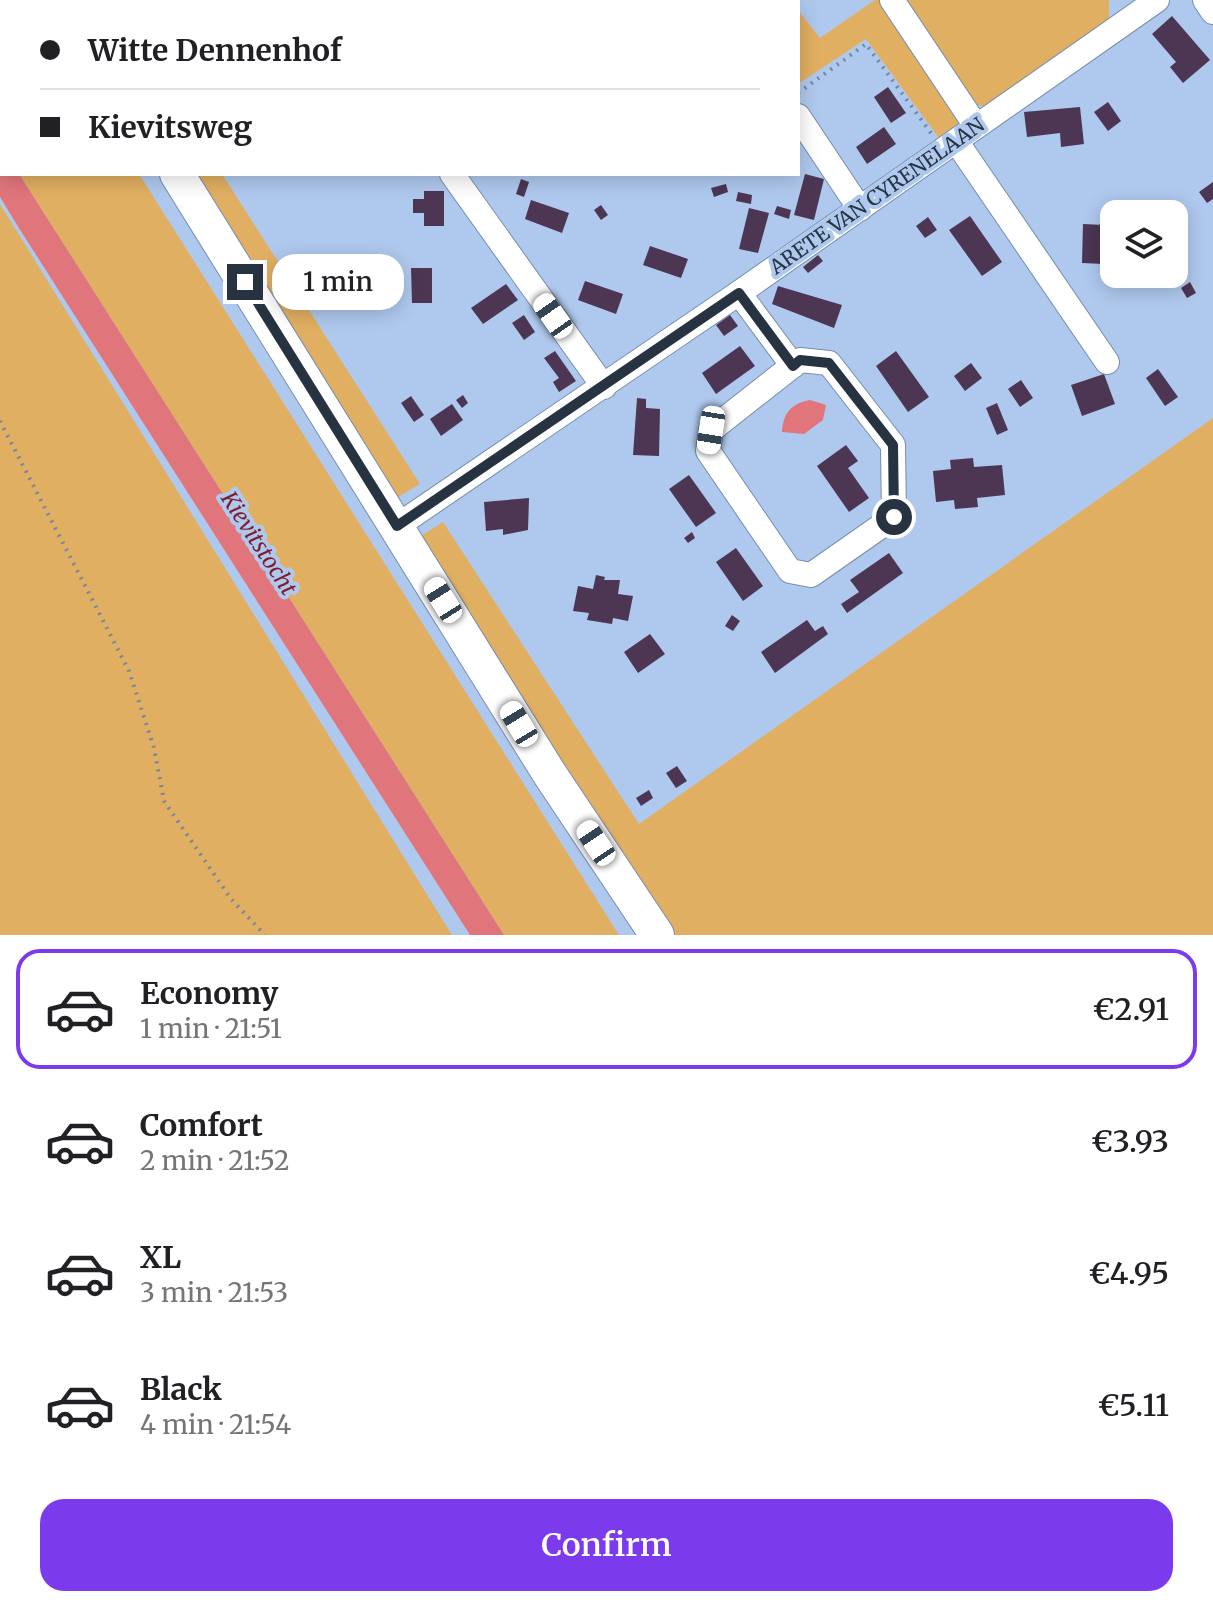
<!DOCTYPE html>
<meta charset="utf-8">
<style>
:root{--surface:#fff;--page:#f6f6f6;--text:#202124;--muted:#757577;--line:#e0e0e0;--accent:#7c3aed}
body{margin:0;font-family:Merriweather,serif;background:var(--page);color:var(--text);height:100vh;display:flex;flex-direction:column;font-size:30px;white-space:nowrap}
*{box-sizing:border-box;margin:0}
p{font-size:26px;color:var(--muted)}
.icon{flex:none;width:44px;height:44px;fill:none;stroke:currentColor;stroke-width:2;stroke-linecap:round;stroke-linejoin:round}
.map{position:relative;height:935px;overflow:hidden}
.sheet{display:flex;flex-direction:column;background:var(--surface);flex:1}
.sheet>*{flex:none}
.hud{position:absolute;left:0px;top:0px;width:800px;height:176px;box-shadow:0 4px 20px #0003;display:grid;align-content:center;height:176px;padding:0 40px;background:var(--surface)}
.tools{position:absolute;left:1100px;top:200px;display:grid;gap:16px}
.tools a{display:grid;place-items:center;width:88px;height:88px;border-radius:16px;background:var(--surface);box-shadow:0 4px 20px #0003;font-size:40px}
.end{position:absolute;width:36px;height:36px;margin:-18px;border:10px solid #283341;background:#fff;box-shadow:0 0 0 4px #fff}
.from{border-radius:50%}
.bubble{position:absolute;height:56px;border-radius:24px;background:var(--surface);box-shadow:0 4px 20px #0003;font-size:26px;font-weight:600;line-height:56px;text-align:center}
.car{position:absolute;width:24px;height:48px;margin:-24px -12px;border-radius:10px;box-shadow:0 0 6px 2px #0007;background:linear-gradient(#fff 24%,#345 0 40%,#fff 0 76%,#345 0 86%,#fff 0)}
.hud b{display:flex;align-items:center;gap:28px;height:76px;font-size:30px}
.hud b+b{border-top:2px solid var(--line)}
.hud i{width:20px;height:20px;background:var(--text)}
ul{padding:14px 0 0;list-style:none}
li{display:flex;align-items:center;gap:24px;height:120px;margin:0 16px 12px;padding:0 24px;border:4px solid transparent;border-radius:24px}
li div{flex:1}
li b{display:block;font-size:30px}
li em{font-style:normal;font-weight:600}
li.current{border-color:var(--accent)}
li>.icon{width:72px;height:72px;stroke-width:1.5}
.button{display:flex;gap:16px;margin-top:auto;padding:16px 40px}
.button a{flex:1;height:92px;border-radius:24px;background:var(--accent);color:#fff;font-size:32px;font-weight:600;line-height:92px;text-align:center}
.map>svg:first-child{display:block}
</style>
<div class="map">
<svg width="1213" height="935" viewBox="0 0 1213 935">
<rect width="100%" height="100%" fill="#afc9ee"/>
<path fill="#e1af61" d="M0 0 33 2H2V126Z
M875 0H885L962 124 939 138 866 39 798 84V10L820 38Z
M899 0H1109V20L987 106 975 105Z
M19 174H139L619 935H504Z
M187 174H222L420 484 393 500Z
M0 204 452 935H0Z
M1213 418V935H669L418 538 443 522 639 824Z"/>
<path fill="#e1757c" d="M0 122 2 174H19L504 935H470L17 225 0 197Z
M810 400 826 405 823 420 804 434 782 432C783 413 792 403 810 400Z"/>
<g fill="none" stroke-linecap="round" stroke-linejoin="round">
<path stroke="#e1757c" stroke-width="6" d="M335 2 337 0"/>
</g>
<path fill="#4c3654" d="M1172 16 1210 60 1183 83 1170 67 1176 62 1152 34Z
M888 87 906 113 891 123 874 97Z
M1108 102 1121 121 1108 131 1094 112Z
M1080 107 1084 144 1061 147 1060 133 1027 137 1024 112Z
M884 127 896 144 867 164 856 147Z
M805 174 824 179 814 220 794 215Z
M521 179 529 182 524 197 516 194Z
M1213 182V199L1207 203 1199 192Z
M726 184 728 192 714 197 711 188Z
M424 191H444V226H424V213H413V199H424Z
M738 192 752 195 751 204 736 201Z
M531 200 569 213 562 233 525 219Z
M601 205 608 215 601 220 594 210Z
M777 206 791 210 789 219 774 214Z
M749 208 769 213 758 253 739 249Z
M970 216 1002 262 982 276 949 230Z
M928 217 937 230 925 238 916 226Z
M1083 224 1104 225V240H1114V256H1104V264L1082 263Z
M650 246 688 259 681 278 643 265Z
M818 255 823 261 808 273 803 267Z
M411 268H432V303H412Z
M585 281 623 294 616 314 578 300Z
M1190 282 1196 293 1187 298 1181 288Z
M506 284 518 300 483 324 471 308Z
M778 286 842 305 834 328 772 304Z
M524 315 535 332 524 340 512 323Z
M730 315 738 326 724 336 716 325Z
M740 346 755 366 716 394 702 373Z
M555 351 576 381 559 392 553 382 559 378 544 358Z
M896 351 929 397 908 412 876 366Z
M971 363 982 378 965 391 954 376Z
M1158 369 1178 397 1165 406 1146 378Z
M1104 374 1115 404 1082 416 1071 385Z
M1021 380 1033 398 1020 407 1008 389Z
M463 395 468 403 462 408 456 400Z
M411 396 424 415 414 422 401 403Z
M637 398 646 399V408L660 409 659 456 633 455Z
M997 403 1008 430 997 435 986 408Z
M452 404 463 420 441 436 430 419Z
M846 445 858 461 848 468 869 498 849 512 817 466Z
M973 458 974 467 1002 465 1005 495 977 498 978 507 955 509 954 500 936 502 933 471 951 469 950 460Z
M689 475 716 513 696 527 669 489Z
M529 498 528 530 503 535V529L486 531 484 502Z
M692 532 695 538 688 543 684 538Z
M736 548 763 586 743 601 716 562Z
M889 553 903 573 847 613 841 604 859 592 850 580Z
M596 575 605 577 604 580H620L618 594 633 596 628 621 613 618 612 624 587 620 589 613 573 611 578 586 593 589Z
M732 615 740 621 733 631 725 626Z
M807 620 815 631 823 626 828 634 775 673 761 652Z
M650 634 665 654 638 673 624 652Z
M677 766 687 781 676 788 666 773Z
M649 790 653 798 641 806 636 798Z"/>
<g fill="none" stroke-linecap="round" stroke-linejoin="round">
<g stroke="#748caf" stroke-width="26">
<path id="street" d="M717 0 719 2
M892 0 976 126
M1205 0 1213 12
M798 116 860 209
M956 141 1107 362
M452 174 604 387
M739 293 793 366
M800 360 829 363 893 445 894 517 811 575 790 571 708 451 711 430Z
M397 526 739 293 1157 0"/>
</g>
<g stroke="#748caf" stroke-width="36">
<path id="secondary" d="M68 0 69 2
M177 174 549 773 657 935"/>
</g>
<path stroke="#7387a2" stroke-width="4" stroke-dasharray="2 6" stroke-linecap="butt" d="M798 93 866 44 931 133
M0 421 129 671 154 748 164 801 231 899 265 935"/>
<use href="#street" stroke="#fff" stroke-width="24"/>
<use href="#secondary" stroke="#fff" stroke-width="34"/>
</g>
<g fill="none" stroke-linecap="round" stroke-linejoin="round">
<path stroke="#283341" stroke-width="10" d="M245 282 397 526 739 293 793 366 800 360 829 363 893 445 894 517"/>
</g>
<g text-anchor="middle" stroke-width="8" stroke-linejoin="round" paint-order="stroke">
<g font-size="20" fill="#283341" stroke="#afc9ee">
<text transform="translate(877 196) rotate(-35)" y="7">ARETE VAN CYRENELAAN</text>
</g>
<g font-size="22" font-style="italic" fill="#7d1b2b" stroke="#afc9ee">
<text transform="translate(259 543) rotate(57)" y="8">Kievitstocht</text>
</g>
</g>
</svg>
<div class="tools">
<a><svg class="icon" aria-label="layers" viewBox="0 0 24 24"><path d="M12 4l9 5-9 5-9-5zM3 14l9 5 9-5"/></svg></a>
</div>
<i class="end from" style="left:894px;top:517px"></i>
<i class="end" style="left:245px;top:282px"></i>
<div class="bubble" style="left:272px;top:254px;width:132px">1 min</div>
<i class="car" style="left:553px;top:316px;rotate:325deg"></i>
<i class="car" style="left:711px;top:430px;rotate:189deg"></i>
<i class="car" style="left:443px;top:600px;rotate:328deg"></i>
<i class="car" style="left:519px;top:724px;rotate:329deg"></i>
<i class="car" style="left:596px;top:843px;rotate:326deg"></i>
<div class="hud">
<b><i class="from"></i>Witte Dennenhof</b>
<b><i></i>Kievitsweg</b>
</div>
</div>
<section class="sheet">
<ul>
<li class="current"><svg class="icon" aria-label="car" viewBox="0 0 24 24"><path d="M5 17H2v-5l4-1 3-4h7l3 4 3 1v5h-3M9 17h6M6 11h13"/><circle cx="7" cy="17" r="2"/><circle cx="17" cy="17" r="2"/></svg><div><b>Economy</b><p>1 min · 21:51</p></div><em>€2.91</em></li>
<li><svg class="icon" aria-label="car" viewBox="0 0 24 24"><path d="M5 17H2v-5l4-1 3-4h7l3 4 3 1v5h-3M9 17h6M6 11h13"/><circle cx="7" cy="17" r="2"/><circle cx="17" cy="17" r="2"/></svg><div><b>Comfort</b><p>2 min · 21:52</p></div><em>€3.93</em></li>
<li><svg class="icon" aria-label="car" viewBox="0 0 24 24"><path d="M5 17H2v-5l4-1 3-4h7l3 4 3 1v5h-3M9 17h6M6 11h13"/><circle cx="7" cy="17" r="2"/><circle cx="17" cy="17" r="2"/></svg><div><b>XL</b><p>3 min · 21:53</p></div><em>€4.95</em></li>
<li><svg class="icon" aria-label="car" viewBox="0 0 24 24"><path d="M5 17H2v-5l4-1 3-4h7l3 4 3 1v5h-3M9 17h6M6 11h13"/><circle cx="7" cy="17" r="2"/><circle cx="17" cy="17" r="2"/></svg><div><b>Black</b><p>4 min · 21:54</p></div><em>€5.11</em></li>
</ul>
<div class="button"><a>Confirm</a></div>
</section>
